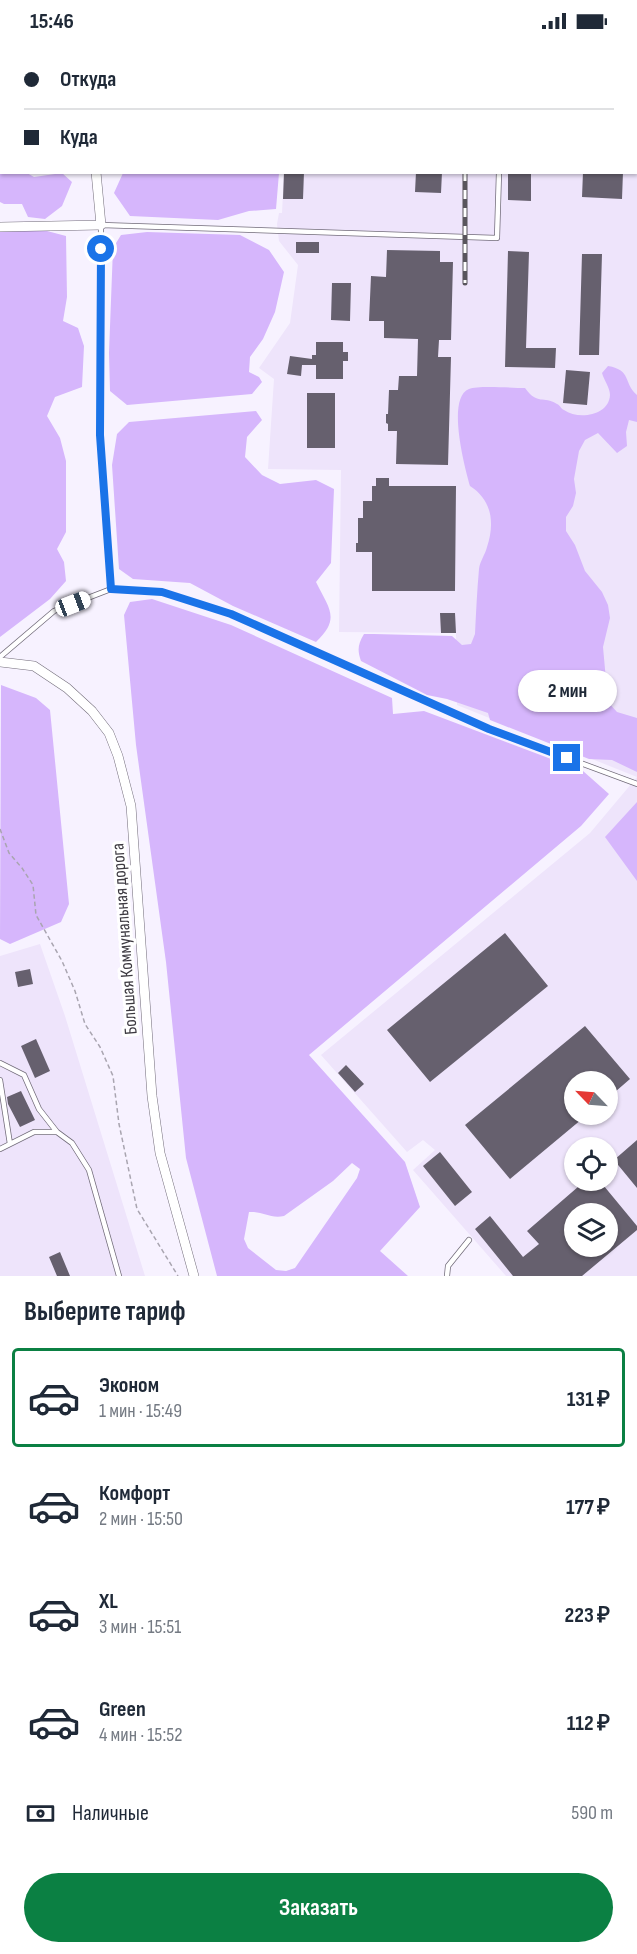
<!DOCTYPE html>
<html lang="ru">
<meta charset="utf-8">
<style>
:root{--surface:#fff;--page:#f6f6f7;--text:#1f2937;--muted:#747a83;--line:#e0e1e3;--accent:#0b8043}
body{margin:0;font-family:"Sofia Sans Condensed",sans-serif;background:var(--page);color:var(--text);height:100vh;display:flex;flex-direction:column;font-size:22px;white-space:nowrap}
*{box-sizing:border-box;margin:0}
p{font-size:20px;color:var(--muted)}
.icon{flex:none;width:33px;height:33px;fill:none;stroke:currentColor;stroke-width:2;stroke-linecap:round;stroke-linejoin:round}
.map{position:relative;height:1234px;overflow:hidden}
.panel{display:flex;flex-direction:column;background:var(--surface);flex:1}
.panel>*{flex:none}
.guide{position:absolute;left:0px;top:0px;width:638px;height:132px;box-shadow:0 2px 4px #0004;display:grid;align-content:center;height:132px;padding:0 24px;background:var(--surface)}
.needle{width:39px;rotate:295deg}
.buttons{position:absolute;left:564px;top:1029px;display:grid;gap:12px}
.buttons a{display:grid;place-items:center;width:54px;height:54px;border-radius:50%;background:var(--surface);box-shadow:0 2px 4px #0004;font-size:30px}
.end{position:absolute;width:27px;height:27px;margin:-14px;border:8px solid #1a73e8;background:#fff;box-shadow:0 0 0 3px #fff}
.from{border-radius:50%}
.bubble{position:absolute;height:42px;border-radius:21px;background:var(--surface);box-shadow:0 2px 4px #0004;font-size:20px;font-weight:700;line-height:42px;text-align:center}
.car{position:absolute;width:18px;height:36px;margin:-18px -9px;border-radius:8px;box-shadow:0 0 4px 2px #0007;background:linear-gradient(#fff 24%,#345 0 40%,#fff 0 76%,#345 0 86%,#fff 0)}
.guide b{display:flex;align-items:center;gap:21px;height:57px;font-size:22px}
.guide b+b{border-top:2px solid var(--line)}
.guide i{width:15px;height:15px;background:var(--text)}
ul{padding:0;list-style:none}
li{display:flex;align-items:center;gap:18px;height:99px;margin:0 12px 9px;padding:0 12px;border:3px solid transparent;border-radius:6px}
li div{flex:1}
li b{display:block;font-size:22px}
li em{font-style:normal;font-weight:700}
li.selected{border-color:var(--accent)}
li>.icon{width:54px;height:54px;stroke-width:1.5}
h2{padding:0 24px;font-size:27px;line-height:72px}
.pay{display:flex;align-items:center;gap:15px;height:66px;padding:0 24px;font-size:22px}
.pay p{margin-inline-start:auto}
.button{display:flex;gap:12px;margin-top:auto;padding:12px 24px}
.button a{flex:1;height:69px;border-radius:36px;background:var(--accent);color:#fff;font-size:24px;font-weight:700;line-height:69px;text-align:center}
.status{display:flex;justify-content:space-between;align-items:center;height:42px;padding:0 30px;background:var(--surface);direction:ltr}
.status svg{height:16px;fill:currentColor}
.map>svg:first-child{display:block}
</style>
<div class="status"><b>15:46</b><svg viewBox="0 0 49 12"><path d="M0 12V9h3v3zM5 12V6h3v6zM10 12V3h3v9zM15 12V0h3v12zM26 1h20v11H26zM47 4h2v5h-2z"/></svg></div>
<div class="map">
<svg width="637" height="1234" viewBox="0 0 637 1234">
<rect width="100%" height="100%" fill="#f7f2ff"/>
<path fill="#eee4fb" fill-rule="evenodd" d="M96 0H637V1234H506L413 1128 435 1108 423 1098 407 1110 321 1013 590 791 637 735 457 663 456 591 339 590 341 428 268 427 274 337 259 326 290 281 298 223 279 199 277 182 279 171H282L284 131 636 130V2ZM574 1040H608V1072H574ZM574 1106H608V1138H574ZM574 1172H608V1204H574Z
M40 902 65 974 145 1234H0V914Z"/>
<path fill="#d6b6fc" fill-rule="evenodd" d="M2 130 27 131 34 135 62 131 72 140 62 164 45 177 28 175 22 162H4L0 160V132Z
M123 131H279L276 167 249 169 218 178 130 174 114 151Z
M0 187 47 189 66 194 67 255 63 279 78 286 84 304 82 345 55 355 47 374 60 396 66 419V490L57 507 64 520 66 539 50 557 0 595Z
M147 190 240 193 269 208 284 230 275 270 263 297 250 315 249 330 259 335 262 340 252 352 127 363 110 349 109 311 113 206 121 193Z
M608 324C632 328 623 341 637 353V380L629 378 626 390 627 404 617 411 598 391 585 398 579 409 574 437 576 451 573 464 566 475V489L575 503 585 529 602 550 608 563 610 576 603 605 608 660 617 670 637 676V730L612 718 589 717 490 678 488 671 447 657 427 653 361 619C357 608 358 602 364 592H374L452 594 462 603 471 602 475 592C476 571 477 549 479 527 480 519 485 513 487 505 495 481 492 458 470 444 465 426 446 356 469 347 478 343 513 346 525 346 538 364 543 353 557 362 560 363 561 367 564 368 578 378 609 374 610 353 610 346 604 338 602 331Z
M256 369 262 378 247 395 245 415 262 433 280 442 316 438 334 447 331 521 316 540C329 567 341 576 316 600L233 564 190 541 133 537 119 527 112 423 117 392 129 380Z
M152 557 231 583 392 656 393 672 424 669 583 729 609 752 581 784 309 1013 405 1120 420 1165 380 1209 408 1234H217L186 1116 166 920 136 703 124 573 130 560ZM352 1121 360 1127 357 1136 295 1226 286 1229 276 1228 248 1206 244 1197 249 1170C262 1169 270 1177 284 1174L333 1139Z
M1 643 36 656 50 668 69 862 61 880 10 902 0 897Z
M637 760V839L605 795Z"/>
<path fill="#66606e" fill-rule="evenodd" d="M284 130H304L303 157H283Z
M416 130H442L441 151 415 150Z
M508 130H531V159L508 158Z
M583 130H623L622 157 582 155Z
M296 200H319V211H296Z
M387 208 440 209V220H453L451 298H439L438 315H451L448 423 396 422 397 389H388V382L386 381V372H388L389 348H398L399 334H417L418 297 384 296V279H369L371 234 386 235Z
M508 209 529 210 526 306H556L555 326 505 325Z
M582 212H602L599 313H579Z
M332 241H351L350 279 331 278Z
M316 300H343V310H348V319H343V337H316V323H302L301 334 287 332 290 314 312 317V313H316Z
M566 328 590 330 587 363 563 361Z
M307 351H335V406H307Z
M376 436H389V444H456L455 549H372V510H356V501H358V476H363V459H372V444H376Z
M440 571H455L456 591H441Z
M505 891 548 944 430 1040 387 988Z
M30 927 33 942 18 945 15 930Z
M585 984 630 1037 608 1056V1040H574V1072H588L510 1137 465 1083Z
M36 997 50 1029 35 1036 21 1004Z
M346 1023 364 1042 355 1050 338 1031Z
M21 1049 35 1078 20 1085 8 1062 7 1055Z
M637 1098V1146L614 1118Z
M440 1110 472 1150 455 1164 423 1124Z
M586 1138H599L637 1184V1188L582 1234H513L475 1187 490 1174 523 1215 539 1202 527 1189ZM574 1172H608V1204H574Z
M60 1210 70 1234H57L49 1215Z"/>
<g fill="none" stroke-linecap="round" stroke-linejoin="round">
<g stroke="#726c7a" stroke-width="6">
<path id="lane" d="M502 2V0
M111 547 100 393 101 183 497 196 499 130
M0 615 54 569 111 547 162 550 231 572 489 687 637 742
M0 1021 24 1033 39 1067 57 1090
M0 1038 10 1102
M0 1107 34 1090H57L72 1101 89 1128 119 1234
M447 1234 448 1224 469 1198"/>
</g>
<g stroke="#726c7a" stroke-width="10">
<path id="street" d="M84 0V2
M0 185 101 183 96 130
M0 620 34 624 67 646 92 669 109 691 118 714 131 764 152 1054 160 1111 194 1234"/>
</g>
<path stroke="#a9a5b0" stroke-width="1.5" stroke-dasharray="4.5 3" stroke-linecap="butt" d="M0 787 9 811 22 826 33 843 36 873 62 919 75 949 85 982 100 1005 113 1034 119 1082 137 1167 178 1234"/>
<use href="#lane" stroke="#fff" stroke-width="4.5"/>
<use href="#street" stroke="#fff" stroke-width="9"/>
<g stroke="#59555d" stroke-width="5">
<path id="rail" d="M465 0V2
M465 130V241"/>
</g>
<use href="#rail" stroke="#fff" stroke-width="3" stroke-dasharray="9" stroke-linecap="butt"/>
</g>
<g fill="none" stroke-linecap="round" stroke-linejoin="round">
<path stroke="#1a73e8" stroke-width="8" d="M101 207 100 393 111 547 162 550 231 572 489 687 567 716"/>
</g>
<g text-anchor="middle" stroke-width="6" stroke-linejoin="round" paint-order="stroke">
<g font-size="18" fill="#3d3a41" stroke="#fff">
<text transform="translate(124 897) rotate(-94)" y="6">Большая Коммунальная дорога</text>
</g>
</g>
</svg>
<div class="buttons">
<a><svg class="needle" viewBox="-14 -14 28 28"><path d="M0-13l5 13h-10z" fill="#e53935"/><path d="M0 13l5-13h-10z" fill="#747a83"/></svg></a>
<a><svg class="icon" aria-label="locate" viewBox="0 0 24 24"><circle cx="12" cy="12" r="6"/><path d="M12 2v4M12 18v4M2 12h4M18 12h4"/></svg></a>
<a><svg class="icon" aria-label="layers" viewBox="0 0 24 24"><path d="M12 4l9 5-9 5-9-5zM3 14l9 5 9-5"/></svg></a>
</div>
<i class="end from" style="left:101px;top:207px"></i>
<i class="end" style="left:567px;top:716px"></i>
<div class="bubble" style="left:518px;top:628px;width:99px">2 мин</div>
<i class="car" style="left:73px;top:562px;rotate:69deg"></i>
<div class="guide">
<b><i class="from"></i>Откуда</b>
<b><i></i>Куда</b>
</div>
</div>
<section class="panel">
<h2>Выберите тариф</h2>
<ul>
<li class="selected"><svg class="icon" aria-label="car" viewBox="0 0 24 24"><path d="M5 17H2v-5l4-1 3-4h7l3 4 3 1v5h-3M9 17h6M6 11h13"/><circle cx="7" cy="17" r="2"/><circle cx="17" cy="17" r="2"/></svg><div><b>Эконом</b><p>1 мин · 15:49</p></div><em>131 ₽</em></li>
<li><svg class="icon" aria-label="car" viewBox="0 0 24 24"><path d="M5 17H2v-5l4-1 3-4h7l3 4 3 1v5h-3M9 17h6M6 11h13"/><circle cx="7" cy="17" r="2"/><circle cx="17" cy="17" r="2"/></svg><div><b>Комфорт</b><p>2 мин · 15:50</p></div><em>177 ₽</em></li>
<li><svg class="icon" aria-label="car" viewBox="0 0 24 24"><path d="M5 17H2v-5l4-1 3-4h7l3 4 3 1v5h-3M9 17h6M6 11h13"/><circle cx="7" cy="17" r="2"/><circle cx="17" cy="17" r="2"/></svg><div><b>XL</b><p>3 мин · 15:51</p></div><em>223 ₽</em></li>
<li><svg class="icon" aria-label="car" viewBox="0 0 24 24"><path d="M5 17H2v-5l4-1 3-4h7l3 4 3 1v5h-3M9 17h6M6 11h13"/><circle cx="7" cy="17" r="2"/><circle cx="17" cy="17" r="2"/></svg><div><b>Green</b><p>4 мин · 15:52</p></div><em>112 ₽</em></li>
</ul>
<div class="pay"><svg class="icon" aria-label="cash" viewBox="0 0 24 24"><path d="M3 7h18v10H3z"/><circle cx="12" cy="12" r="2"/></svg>Наличные<p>590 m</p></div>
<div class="button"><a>Заказать</a></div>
</section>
